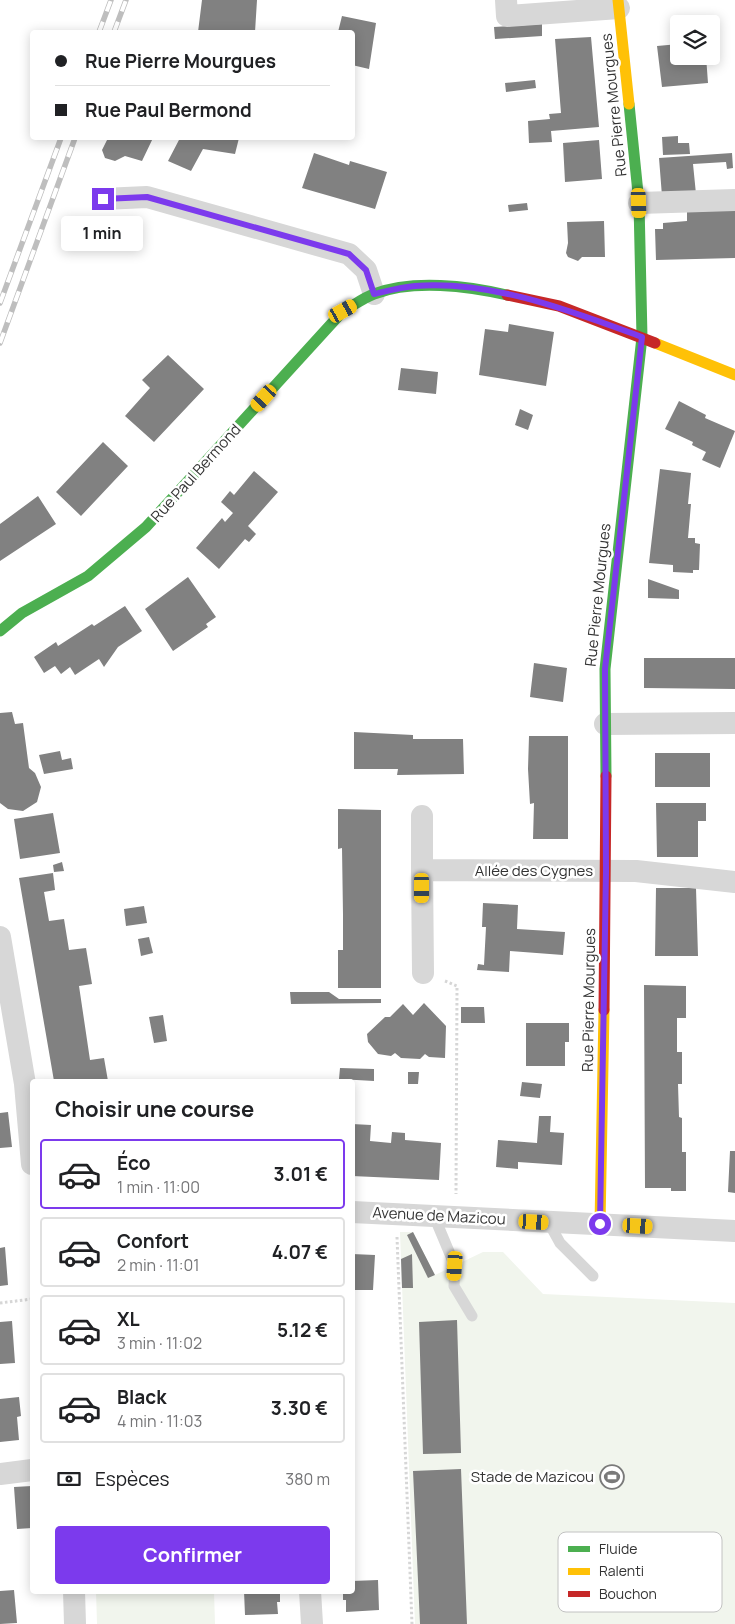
<!DOCTYPE html>
<html lang="fr">
<meta charset="utf-8">
<style>
:root{--surface:#fff;--page:#f2f2f2;--text:#202124;--muted:#757577;--line:#e0e0e0;--accent:#7c3aed}
body{margin:0;font-family:Manrope,sans-serif;background:var(--page);color:var(--text);height:100vh;display:flex;flex-direction:column;font-size:19px;white-space:nowrap}
*{box-sizing:border-box;margin:0}
p{font-size:16px;color:var(--muted)}
.icon{flex:none;width:28px;height:28px;fill:none;stroke:currentColor;stroke-width:2;stroke-linecap:round;stroke-linejoin:round}
.map{position:relative;flex:1;overflow:hidden}
.panel{position:absolute;left:30px;top:1079px;width:325px;height:515px;display:flex;flex-direction:column;background:var(--surface);border-radius:5px;box-shadow:0 2px 12px #0003}
.panel>*{flex:none}
.top-card{position:absolute;left:30px;top:30px;width:325px;height:110px;border-radius:5px;box-shadow:0 2px 12px #0003;display:grid;align-content:center;height:110px;padding:0 25px;background:var(--surface)}
.fabs{position:absolute;left:670px;top:15px;display:grid;gap:10px}
.fabs a{display:grid;place-items:center;width:50px;height:50px;border-radius:5px;background:var(--surface);box-shadow:0 2px 12px #0003;font-size:25px}
.end{position:absolute;width:22px;height:22px;margin:-11px;border:6px solid #7c3aed;background:#fff;box-shadow:0 0 0 2px #fff}
.from{border-radius:50%}
.bubble{position:absolute;height:35px;border-radius:5px;background:var(--surface);box-shadow:0 2px 12px #0003;font-size:16px;font-weight:700;line-height:35px;text-align:center}
.car{position:absolute;width:15px;height:30px;margin:-15px -8px;border-radius:6px;box-shadow:0 0 4px 1px #0007;background:linear-gradient(#f5c518 24%,#345 0 40%,#f5c518 0 76%,#345 0 86%,#f5c518 0)}
.top-card b{display:flex;align-items:center;gap:18px;height:48px;font-size:19px}
.top-card b+b{border-top:1px solid var(--line)}
.top-card i{width:12px;height:12px;background:var(--text)}
ul{padding:0;list-style:none}
li{display:flex;align-items:center;gap:15px;height:70px;margin:0 10px 8px;padding:0 15px;border:2px solid var(--line);border-radius:5px}
li div{flex:1}
li b{display:block;font-size:19px}
li em{font-style:normal;font-weight:700}
li.active{border-color:var(--accent)}
li>.icon{width:45px;height:45px;stroke-width:1.5}
h2{padding:0 25px;font-size:22px;line-height:60px}
.pay{display:flex;align-items:center;gap:12px;height:55px;padding:0 25px;font-size:19px}
.pay p{margin-inline-start:auto}
.primary-button{display:flex;gap:10px;margin-top:auto;padding:10px 25px}
.primary-button a{flex:1;height:58px;border-radius:5px;background:var(--accent);color:#fff;font-size:20px;font-weight:700;line-height:58px;text-align:center}
.map>svg:first-child{display:block}
</style>
<div class="map">
<svg width="735" height="1624" viewBox="0 0 735 1624">
<rect width="100%" height="100%" fill="#fff"/>
<path fill="#f1f5ed" d="M400 1232H413L435 1275 483 1252H503L543 1294 735 1303V1624H415Z
M96 1591H214L215 1624H97Z"/>
<path fill="#818181" d="M202 0H257L255 32H198Z
M342 16 376 23 369 69 352 65V32H338Z
M542 24V36L495 39 494 27Z
M591 37 599 127 551 131 552 142 529 143 528 121 550 119 549 114 561 113 555 39Z
M679 44V56H706L708 83 662 87 657 46Z
M535 80 536 88 506 92 505 83Z
M678 136V143H689L690 154 663 155 662 137Z
M108 138H153L142 161 125 156 115 161 105 158 102 150Z
M180 138H239L235 154 203 149 191 171 168 161Z
M599 140 602 179 565 182 563 143Z
M314 153 349 165 350 161 387 172 375 209 302 188Z
M732 153 733 168 727 169 726 162 693 164 696 194 662 196 659 158Z
M527 203 528 210 509 212 508 205Z
M735 204V258L656 260 655 229H663V223L687 221V206Z
M604 221 605 257H582L578 261 568 257 566 253 568 243 567 222Z
M509 324 554 332 546 386 479 375 485 329 508 332Z
M168 355 204 389 154 442 125 416 150 388 142 380Z
M401 368 438 372 436 394 398 390Z
M679 401 706 415 705 418 735 431 720 468 702 460 706 452 692 445 693 442 665 429Z
M520 409 533 415 528 430 515 425Z
M103 442 128 466 81 516 56 492Z
M660 469 691 473 688 504H691L688 538H695V543L700 544 699 570H693V573L673 572V565L649 563Z
M254 471 278 492 248 526 256 534 249 542 245 539 219 569 196 548 222 518 225 522 233 513 221 502 230 491 234 495Z
M38 496 56 524 0 561V524Z
M188 577 216 617 206 624 208 627 173 651 145 609Z
M648 579 679 590V599L648 598Z
M125 606 142 631 118 647 104 667 99 659 75 675 70 667 61 674 55 666 44 673 34 657 56 642 58 646 92 624 94 626Z
M644 658H735V689L644 688Z
M534 663 567 668 563 702 530 697Z
M12 712 15 724 23 723 29 768 35 773 41 787 37 802 23 811 8 809 0 803V713Z
M354 732 413 735V739H463L464 774 397 775 398 769H354Z
M529 736H568V839H533L534 803 530 804 528 769Z
M60 751 62 760 71 758 73 769 44 774 39 755Z
M655 753H710V787H655Z
M656 803H706V821H698V857H657Z
M338 809 381 810V988H338V950H343V915L342 848 338 849Z
M53 813 60 853 20 859 14 819Z
M62 862 64 871 54 872 53 865Z
M53 873 55 890 44 892 49 921 64 919 69 950 86 948 92 984 79 986 90 1060 104 1058 108 1081H54L19 878Z
M656 888H696L698 956H655Z
M483 903 518 905 517 929 565 932 563 955 510 951 509 972 477 970 478 964 484 965 486 927H482Z
M144 906 147 923 126 926 124 909Z
M149 937 153 953 141 956 138 939Z
M644 985 686 986V1018H677V1052H682V1084H678L679 1117 682 1118V1152H686V1191H671V1188H645Z
M290 992H329L339 999H381V1003L291 1004Z
M424 1003 446 1026 445 1058 429 1057 425 1054 420 1059 401 1058 395 1053 391 1056 378 1054 368 1042 367 1034 385 1017H390L403 1004 413 1015Z
M461 1007H484L485 1023H461Z
M163 1015 167 1041 154 1043 149 1017Z
M526 1023H569V1042H565V1066H526Z
M340 1068 374 1069V1081L339 1079Z
M408 1072H419L418 1084H408Z
M522 1082 542 1084 540 1098 520 1096Z
M8 1112 12 1147 0 1148V1113Z
M539 1116H551L550 1132 564 1133 562 1165 518 1162V1169L496 1167 498 1140 537 1143Z
M352 1124 371 1125 370 1141 391 1143 392 1132 405 1133V1140L441 1143 439 1180 352 1176Z
M730 1151H735V1193L728 1192Z
M413 1232 435 1275 428 1278 407 1235Z
M5 1247 8 1285 0 1286V1248Z
M352 1254 375 1255 373 1290H352Z
M412 1254 413 1288H402L401 1259Z
M457 1320 461 1453 423 1454 419 1322Z
M12 1321 15 1363 0 1364V1322Z
M19 1397 21 1416 17 1417 19 1440 0 1442V1399Z
M461 1469 467 1624H420L413 1471Z
M32 1486V1528L17 1529 14 1487Z
M378 1580 379 1610 346 1612V1600H343V1591H352V1581Z
M14 1590 17 1623 0 1624V1591Z
M244 1591H280V1602H277L278 1614 245 1615Z"/>
<g fill="none" stroke-linecap="round" stroke-linejoin="round">
<path stroke="#d6d6d6" stroke-width="3" stroke-dasharray="2.5 2.5" stroke-linecap="butt" d="M445 981 457 986 456 1194
M397 1237 412 1624
M0 1303 32 1299"/>
<path stroke="#d7d7d7" stroke-width="11" d="M434 1216 455 1266 454 1286 472 1316
M549 1223 560 1243 593 1276"/>
<path stroke="#d7d7d7" stroke-width="22" d="M506 0 507 16 619 8
M103 199 147 197 349 254 366 270 374 294
M639 203 735 200
M605 724 735 723
M422 870V816
M0 937 25 1084 32 1164
M423 973 422 870 636 871 735 882
M352 1212 735 1231
M0 1474 32 1470
M74 1591 75 1624
M310 1591 312 1624"/>
<path stroke="#4caf50" stroke-width="11" d="M0 631 22 613 88 576 146 527 343 311C353 306 363 298 374 294 413 279 468 286 507 295
M606 776 605 669 642 337 639 203 629 104"/>
<path stroke="#ffc107" stroke-width="11" d="M618 0 629 104
M655 343 735 375
M600 1224 604 1010"/>
<path stroke="#c62828" stroke-width="11" d="M507 295 559 306 655 343
M604 1010 606 776"/>
<g stroke="#bebebe" stroke-width="5.5">
<path id="rail" d="M99 32 111 0
M114 32 126 0
M0 303 61 138
M0 343 75 138"/>
</g>
<use href="#rail" stroke="#fff" stroke-width="4" stroke-dasharray="11" stroke-linecap="butt"/>
</g>
<g fill="none" stroke-linecap="round" stroke-linejoin="round">
<path stroke="#7c3aed" stroke-width="6" d="M103 199 147 197 349 254 366 270 374 294C387 291 402 287 415 286 492 280 571 311 642 337L605 669 606 871 600 1224"/>
</g>
<defs>
<g id="stadium-ring" transform="scale(1.25)"><circle r="9.5" fill="#fff" stroke="#7a7a7a" stroke-width="1.5"/><path d="M0-5a6.5 5 0 1 0 0 10a6.5 5 0 1 0 0-10ZM-3.5-1.8h7v3.6h-7Z" fill="#7a7a7a"/></g>
</defs>
<g fill-rule="evenodd">
<use href="#stadium-ring" x="612" y="1477"/>
</g>
<g text-anchor="middle" stroke-width="5" stroke-linejoin="round" paint-order="stroke">
<g font-size="15" fill="#333" stroke="#fff">
<text transform="translate(614 105) rotate(-96)" y="5">Rue Pierre Mourgues</text>
<text transform="translate(196 473) rotate(-48)" y="5">Rue Paul Bermond</text>
<text transform="translate(598 595) rotate(-84)" y="5">Rue Pierre Mourgues</text>
<text x="534" y="876">Allée des Cygnes</text>
<text transform="translate(589 1000) rotate(-89)" y="5">Rue Pierre Mourgues</text>
<text transform="translate(439 1216) rotate(3)" y="5">Avenue de Mazicou</text>
</g>
<g font-size="15" fill="#333" stroke="#fff" text-anchor="end">
<text x="594" y="1482">Stade de Mazicou</text>
</g>
</g>
<rect x="558" y="1532" width="164" height="80" rx="8" fill="#fff" stroke="#c2c2c2" stroke-width="1"/>
<rect x="568" y="1546" width="22" height="6" fill="#4caf50"/>
<rect x="568" y="1568" width="22" height="7" fill="#ffc107"/>
<rect x="568" y="1591" width="22" height="6" fill="#c62828"/>
<g font-size="14" fill="#333">
<text x="599" y="1554">Fluide</text>
<text x="599" y="1576">Ralenti</text>
<text x="599" y="1599">Bouchon</text>
</g>
</svg>
<div class="fabs">
<a><svg class="icon" aria-label="layers" viewBox="0 0 24 24"><path d="M12 4l9 5-9 5-9-5zM3 14l9 5 9-5"/></svg></a>
</div>
<i class="end from" style="left:600px;top:1224px"></i>
<i class="end" style="left:103px;top:199px"></i>
<div class="bubble" style="left:61px;top:216px;width:82px">1 min</div>
<i class="car" style="left:639px;top:203px;rotate:178deg"></i>
<i class="car" style="left:343px;top:311px;rotate:61deg"></i>
<i class="car" style="left:264px;top:398px;rotate:222deg"></i>
<i class="car" style="left:422px;top:888px;rotate:180deg"></i>
<i class="car" style="left:534px;top:1222px;rotate:93deg"></i>
<i class="car" style="left:638px;top:1226px;rotate:93deg"></i>
<i class="car" style="left:455px;top:1266px;rotate:184deg"></i>
<div class="top-card">
<b><i class="from"></i>Rue Pierre Mourgues</b>
<b><i></i>Rue Paul Bermond</b>
</div>
<section class="panel">
<h2>Choisir une course</h2>
<ul>
<li class="active"><svg class="icon" aria-label="car" viewBox="0 0 24 24"><path d="M5 17H2v-5l4-1 3-4h7l3 4 3 1v5h-3M9 17h6M6 11h13"/><circle cx="7" cy="17" r="2"/><circle cx="17" cy="17" r="2"/></svg><div><b>Éco</b><p>1 min · 11:00</p></div><em>3.01 €</em></li>
<li><svg class="icon" aria-label="car" viewBox="0 0 24 24"><path d="M5 17H2v-5l4-1 3-4h7l3 4 3 1v5h-3M9 17h6M6 11h13"/><circle cx="7" cy="17" r="2"/><circle cx="17" cy="17" r="2"/></svg><div><b>Confort</b><p>2 min · 11:01</p></div><em>4.07 €</em></li>
<li><svg class="icon" aria-label="car" viewBox="0 0 24 24"><path d="M5 17H2v-5l4-1 3-4h7l3 4 3 1v5h-3M9 17h6M6 11h13"/><circle cx="7" cy="17" r="2"/><circle cx="17" cy="17" r="2"/></svg><div><b>XL</b><p>3 min · 11:02</p></div><em>5.12 €</em></li>
<li><svg class="icon" aria-label="car" viewBox="0 0 24 24"><path d="M5 17H2v-5l4-1 3-4h7l3 4 3 1v5h-3M9 17h6M6 11h13"/><circle cx="7" cy="17" r="2"/><circle cx="17" cy="17" r="2"/></svg><div><b>Black</b><p>4 min · 11:03</p></div><em>3.30 €</em></li>
</ul>
<div class="pay"><svg class="icon" aria-label="cash" viewBox="0 0 24 24"><path d="M3 7h18v10H3z"/><circle cx="12" cy="12" r="2"/></svg>Espèces<p>380 m</p></div>
<div class="primary-button"><a>Confirmer</a></div>
</section>
</div>
